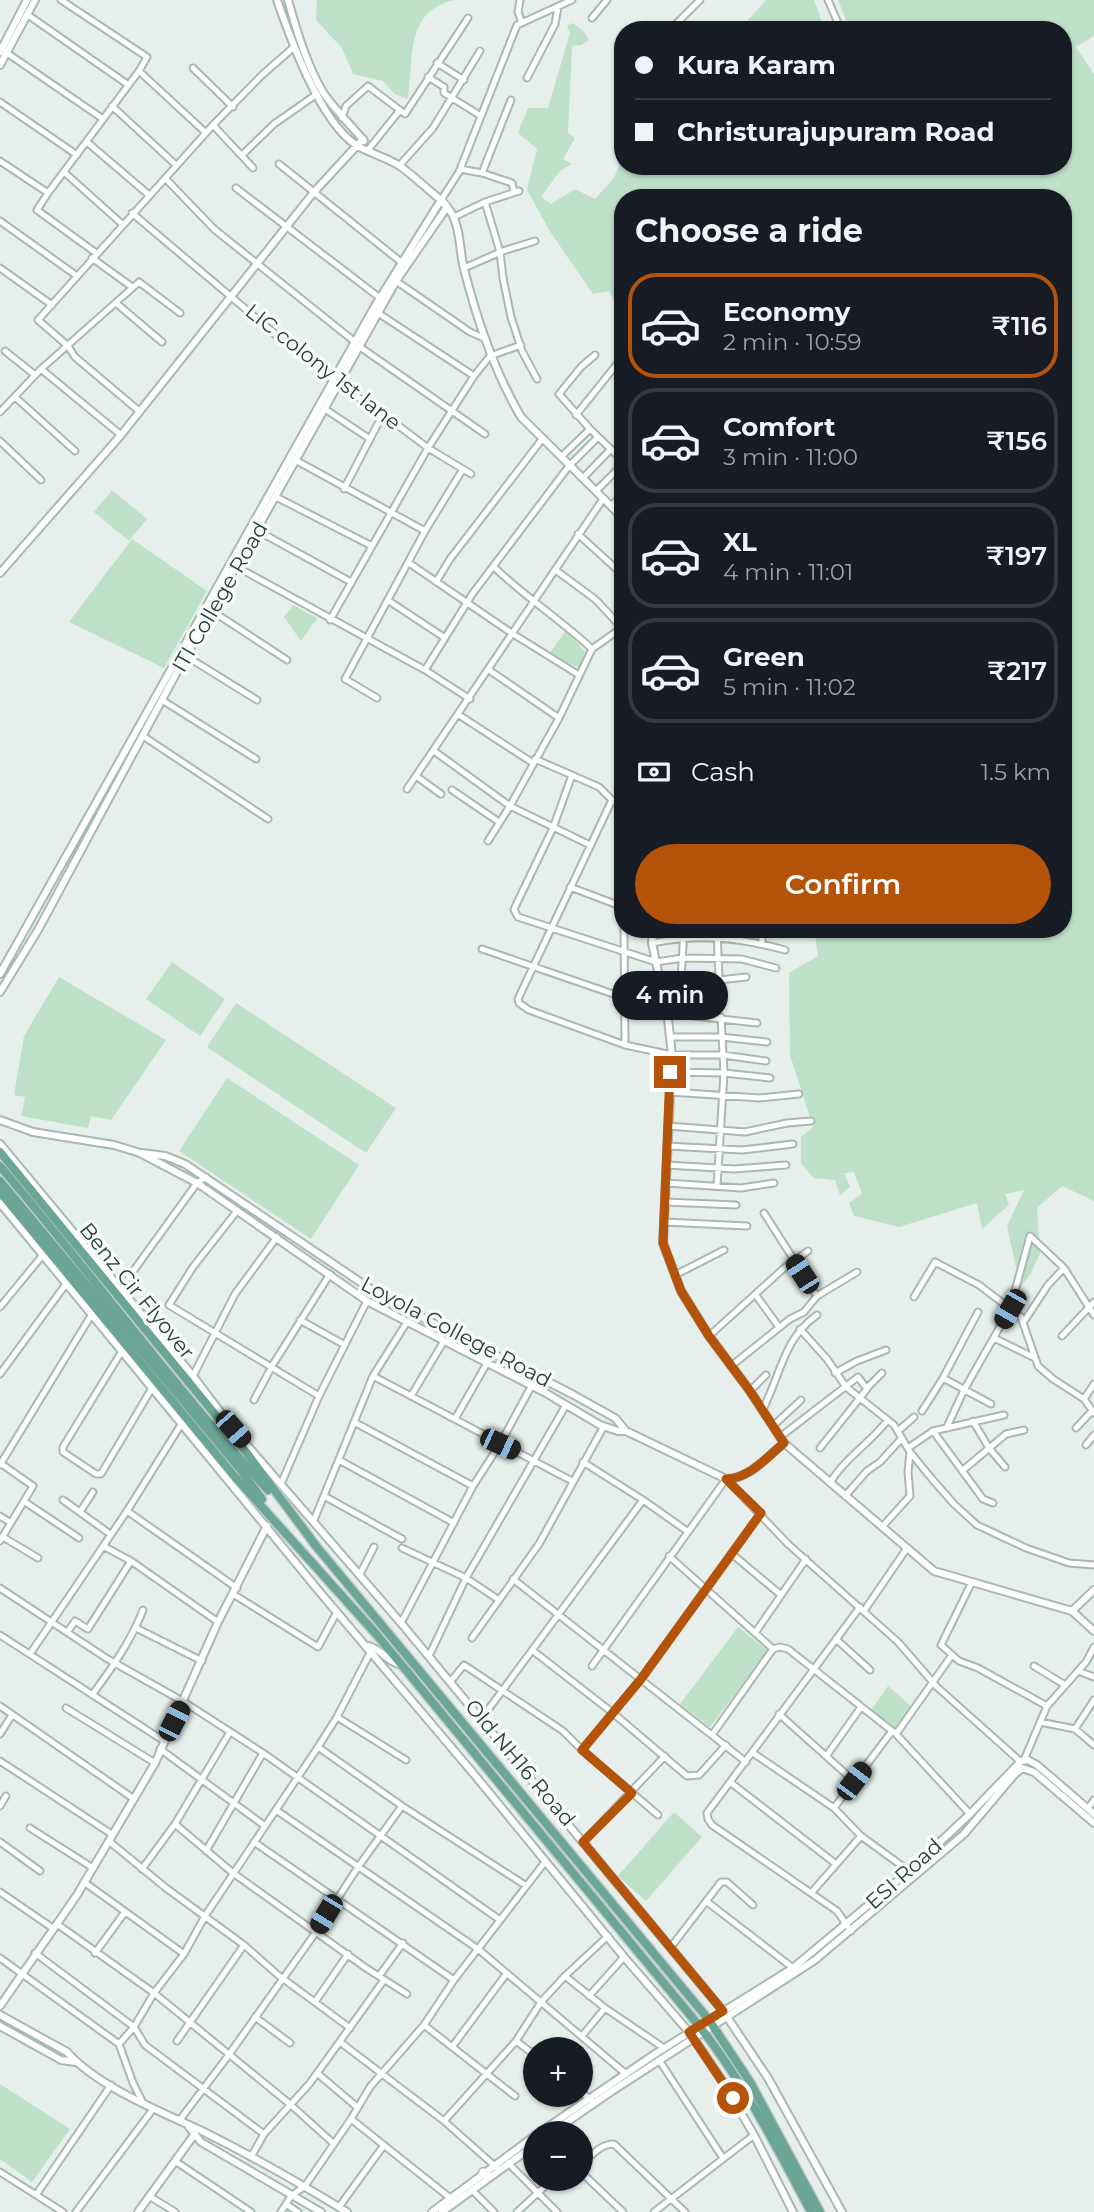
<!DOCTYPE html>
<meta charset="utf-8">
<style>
:root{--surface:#171b24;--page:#20242c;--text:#f1f3f6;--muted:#9ea1a6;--line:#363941;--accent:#b45309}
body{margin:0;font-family:Montserrat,sans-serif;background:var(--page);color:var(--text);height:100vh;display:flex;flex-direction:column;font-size:26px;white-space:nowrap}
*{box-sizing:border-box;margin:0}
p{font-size:23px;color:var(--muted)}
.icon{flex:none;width:38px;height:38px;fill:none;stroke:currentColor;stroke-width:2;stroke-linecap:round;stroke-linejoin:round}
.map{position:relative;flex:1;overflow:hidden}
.drawer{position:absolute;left:614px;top:189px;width:458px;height:749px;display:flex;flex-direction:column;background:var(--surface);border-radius:28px;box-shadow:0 2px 5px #0004}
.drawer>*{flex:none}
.guide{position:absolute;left:614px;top:21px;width:458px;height:154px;border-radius:28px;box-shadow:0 2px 5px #0004;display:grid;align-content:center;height:154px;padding:0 21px;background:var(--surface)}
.buttons{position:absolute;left:523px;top:2037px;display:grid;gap:14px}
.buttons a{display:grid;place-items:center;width:70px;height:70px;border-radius:50%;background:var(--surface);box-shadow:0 2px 5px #0004;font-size:35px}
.end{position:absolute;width:32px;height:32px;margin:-16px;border:9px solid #b45309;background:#fff;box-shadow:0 0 0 4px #fff}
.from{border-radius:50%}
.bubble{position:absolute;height:49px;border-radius:24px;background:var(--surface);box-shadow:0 2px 5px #0004;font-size:23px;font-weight:600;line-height:49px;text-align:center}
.car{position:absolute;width:21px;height:42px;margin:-21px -10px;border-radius:9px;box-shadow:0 0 5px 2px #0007;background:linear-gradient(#222 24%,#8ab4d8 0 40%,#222 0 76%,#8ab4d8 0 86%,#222 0)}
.guide b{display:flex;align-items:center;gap:24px;height:66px;font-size:26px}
.guide b+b{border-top:2px solid var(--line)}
.guide i{width:18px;height:18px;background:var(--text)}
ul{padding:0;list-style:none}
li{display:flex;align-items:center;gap:21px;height:105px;margin:0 14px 10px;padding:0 7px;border:4px solid var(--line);border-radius:28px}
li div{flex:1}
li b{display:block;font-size:26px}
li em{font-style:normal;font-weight:600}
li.active{border-color:var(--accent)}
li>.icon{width:63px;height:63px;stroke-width:1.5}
h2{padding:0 21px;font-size:32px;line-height:84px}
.pay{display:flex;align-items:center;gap:18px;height:77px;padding:0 21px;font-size:26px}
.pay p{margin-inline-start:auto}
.primary-button{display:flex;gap:14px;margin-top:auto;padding:14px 21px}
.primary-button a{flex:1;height:80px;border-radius:42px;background:var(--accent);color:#fff;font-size:28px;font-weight:600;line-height:80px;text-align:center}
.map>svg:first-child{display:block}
</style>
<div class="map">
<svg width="1094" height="2212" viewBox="0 0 1094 2212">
<rect width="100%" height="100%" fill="#e6efeb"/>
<path fill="#bfe0c8" d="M317 0H455C404 10 414 60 408 99L395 94 383 81 353 74 342 48 316 20Z
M766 0H814L825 30H739Z
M838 0H1094V36L1076 47 1094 74V1201L1062 1186 1037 1208 1040 1253 1031 1273 1016 1294 1025 1271 1016 1267 1007 1226 1024 1190 1005 1194 1009 1205 982 1229 977 1203 899 1227 854 1216 849 1203 862 1194 854 1172 844 1173 850 1187 840 1195 835 1180 814 1178 801 1163V1137L813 1127 790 1055 789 973 818 956 814 929H1064V198H623V318L609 291 593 294 551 233 527 190 537 149 518 133 528 108H548L570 33 567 26 573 23 584 32 589 40 581 45 572 46 568 133 575 138 563 159 572 164 559 172 541 197 551 204 575 189 595 199 614 178 623 156V166H1064V30H850Z
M112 490 147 519 129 541 94 512Z
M132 539 207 591 164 668 69 622Z
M293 605 317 618 301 641 284 617Z
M566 630 585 652 579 667 548 656Z
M172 962 225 999 200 1036 146 999Z
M59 977 166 1040 111 1120 91 1116 88 1128 21 1116 25 1097 14 1095 24 1036Z
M236 1003 396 1108 366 1153 207 1047Z
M227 1078 359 1165 311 1239 179 1151Z
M738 1627 768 1651 710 1727 680 1704Z
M888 1686 912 1707 893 1730 871 1710Z
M674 1812 702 1837 646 1901 618 1876Z
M0 2084 70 2129 32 2182 0 2159Z"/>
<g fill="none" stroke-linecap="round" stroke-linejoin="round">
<g stroke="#a8b8b2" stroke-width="9">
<path id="minor" d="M520 0 518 12 522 23
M828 0 841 30
M28 15 127 84
M592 18 607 0
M672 28 700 0
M7 53 103 119
M437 63 464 80
M193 68 233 107
M139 71 206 133
M428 77 444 87V93L481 116
M527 78 555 24 558 7
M0 102 77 155
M112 106 176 165
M342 118 346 106 368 86 405 114 468 18
M213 125 253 168
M87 142 149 195
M368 150 400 110
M242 155 274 124 317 94
M0 161 48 193 139 71 147 57 61 0
M279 164 401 262
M399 166 433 128 480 51
M460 169 482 173 511 100
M64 172 122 224
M482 173 512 183 514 192
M165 178 214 229 355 342
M236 188 380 298
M519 191 485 202 500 252 503 278 511 317 522 351 537 379
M48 193 37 210 96 253
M441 200 459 172 517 25 572 0
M132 213 281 339 338 384 383 414 428 448 474 376 490 356 521 345
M454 217 485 202
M0 221 77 276
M92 258 132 287
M0 268 52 305
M464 268 503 251 535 241
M396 281 470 332 486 339
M116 303 162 342
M378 313 474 376
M360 347 485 434
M5 351 35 375
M41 369 121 435
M15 397 75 451
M325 409 370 439
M139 411 75 357 68 346 38 320 213 125 262 75 294 47
M0 412 41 369 139 282 180 313
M576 415 621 359
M590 429 559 394 581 367 595 355
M0 441 41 480
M561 457 590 429 623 461
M297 461 425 531
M583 478 611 449
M344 489 383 414
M596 491 623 464
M276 497 372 546
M611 506 623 494
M258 531 351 582
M578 534 623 575
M409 563 513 634 579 675
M235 566 425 670 470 699
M494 567C525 597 561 620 592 649
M557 571 596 600 622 628
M436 582 450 559 543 438
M389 601 445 638
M212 611 287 660
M330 620 428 448 471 474
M186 656 257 700
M425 670 473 593 569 466 598 437
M489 670 559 718
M377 698 345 679 425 531 463 469
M162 700 256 759
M459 715 533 763
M143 736 268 819
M434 751 510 806 590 845
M535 759 599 787 612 800 623 805
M572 775 553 828 516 905 514 910 518 917 656 962 683 958 742 959 776 968
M416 776 441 794
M407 789 603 499
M452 790 499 822
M612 800 518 999 519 1003 529 1010 625 1045 624 929
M488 841 510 806 559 718 592 649 623 627
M621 858 623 905
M570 887 623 907
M684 929 681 980 684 1015
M652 943C701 934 737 937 785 950
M762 943V929
M482 949 625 998
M719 980 746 977
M666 1013 757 1023
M712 1017 719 980 717 929
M671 1037H721L767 1042
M625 1045 672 1055H723L766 1061
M670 1072 724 1073 770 1078
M670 1092 760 1098 799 1094
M668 1126 745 1132 787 1123 811 1121
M667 1146 742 1150 793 1144
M667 1165 734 1169 786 1165
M666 1183 741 1188 774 1183
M717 1186 724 1073 721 1017
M665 1202 736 1205
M237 1211 193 1267 169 1305 319 1396
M664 1222 747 1226
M675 1275 724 1250
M121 1288 197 1183 206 1177
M755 1294 779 1327
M817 1296 857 1272
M914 1297 935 1262 979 1285 1021 1317 1038 1366 1053 1379 1084 1399 1094 1413
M0 1307 42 1256
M300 1320 343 1344
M1023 1323 1048 1285 1064 1268
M800 1329 827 1359 846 1387 894 1425 910 1452 932 1479 954 1504 977 1525 1026 1548 1069 1563 1094 1565
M709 1336 783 1269 808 1251
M1062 1336 1094 1302
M994 1338 1035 1358
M122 1351 63 1447V1452L96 1474H101L152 1388
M731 1366 790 1319 804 1312 817 1296 764 1213
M835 1373 857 1361 886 1350
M0 1374 66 1284
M193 1376 235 1294 277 1237
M373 1376 572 1481
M943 1378 991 1404
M867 1388 882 1373
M750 1391 766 1375
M411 1396 444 1341
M1084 1399 1094 1384
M254 1400 272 1366 330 1274
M763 1409C781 1374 783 1339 817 1315
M922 1411 943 1378 978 1312
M455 1419 487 1363
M973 1421 989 1448 1005 1467
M354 1422 473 1486
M773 1426 801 1400
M947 1427 964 1390 1010 1309 1030 1236 1064 1268 1094 1315
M1076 1428 1092 1411
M898 1431 914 1417
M933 1431 1004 1415
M780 1437 858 1377 867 1389 820 1448
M1086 1445 1094 1435
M908 1448 933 1431 983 1499 993 1503
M339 1460 454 1523
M583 1462 643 1500
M0 1465 92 1314
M962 1471 1006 1434 1024 1430
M830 1483C844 1459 870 1443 887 1421
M281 1484 319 1396 367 1301
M324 1496 402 1539
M845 1496 867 1471 880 1462 902 1438
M63 1500 110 1534
M25 1502 79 1538
M127 1511 237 1588
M80 1512 93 1492
M0 1516 11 1523
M314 1520 373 1376 407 1322
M882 1527 910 1496 908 1472 910 1452
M3 1537 38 1558
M0 1541 33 1486 0 1463
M103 1546 131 1561 218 1622
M402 1548 466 1578 499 1600
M732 1554 781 1595
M669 1556 773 1649 780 1647 788 1649 896 1734 970 1814
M360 1574 374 1547
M513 1579 746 1762
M972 1582 941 1645 959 1661 978 1668 1047 1706
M0 1588 106 1658 184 1702 263 1753 500 1920
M233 1594 318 1647 337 1612
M864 1611 907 1548
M401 1623 473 1486 500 1444 531 1387
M136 1628 202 1661
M68 1631 75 1621 88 1629 131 1561
M755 1633 806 1559
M0 1635 164 1741
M472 1638 539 1544 604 1426
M836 1639 870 1670
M532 1650 613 1713 687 1776 699 1775 726 1745
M30 1654 127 1511 182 1423
M429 1656 466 1578 566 1405
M592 1666 726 1479 788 1544 898 1642 937 1687 1021 1762
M1034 1666 1065 1685
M1078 1671 1094 1677
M451 1681 464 1665 563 1731 582 1750 658 1815
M92 1695C112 1668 131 1641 143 1610
M0 1706 134 1799
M66 1708 155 1763
M779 1714 854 1781
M337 1717 406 1760
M482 1718 643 1500 687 1531
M1040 1722 1075 1729 1094 1745
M1075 1729 1094 1700
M0 1734 12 1715
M896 1734 952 1655
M712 1735 773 1649
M318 1747 402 1806 525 1885
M160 1749 265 1826
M582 1750 641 1679 761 1513
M753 1753 834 1808 861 1836 909 1871
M827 1755 861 1707
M1024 1760 1047 1706 1086 1662 1094 1647
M0 1761 113 1835
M730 1782 836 1864
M0 1806 6 1796
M834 1808 892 1731
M1088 1808 1094 1800
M276 1810 478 1949 626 2074
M175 1824 233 1873 366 1968 407 1994
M30 1828 93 1868
M0 1842 40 1871
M110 1842 166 1888 244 1945 278 1975 350 2028
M254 1842 454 1980
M583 1842 665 1756
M206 1851 263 1753
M142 1869 175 1824 230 1732
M84 1882 184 1954
M0 1892 54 1929
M812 1892 861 1836
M706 1901 793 1968
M57 1924 154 1993 291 2105 333 2143
M851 1931 837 1911 712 1825 708 1819 707 1813 860 1607
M671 1947 721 1882H727L753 1905
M35 1953 134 2027 145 2045 264 2134
M95 1953 125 1912
M0 1958 119 2044 133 2083 142 2101
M379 1976 403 1943
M565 1976 605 2008 664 2048
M589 1996 624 1957
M315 2002 348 1954
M255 2017 290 2043
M424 2025 515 2096
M582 2036 605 2008
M177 2041 244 1945
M516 2041 536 2056
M340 2042 444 2121
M119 2044 134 2027 154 1993 184 1954 205 1916 318 1747 337 1717 371 1651
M452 2047 507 1973
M659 2060 723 2158
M317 2073 357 2107
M581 2092 591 2100
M351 2119 449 2197
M179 2121 228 2056 316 1932 358 1867 402 1806
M251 2157 264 2134 310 2083 384 1980
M175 2161 251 2212
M508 2163 557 2212
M581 2165C591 2156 600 2144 614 2144L685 2212
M496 2167 444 2121 516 2041 541 2002 565 1976 608 1936
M0 2172 63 2212
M581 2172 623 2212
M472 2190 494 2212
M36 2195 111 2085
M149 2196 175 2212
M286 2204 298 2212
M339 2207 384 2145
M76 2212 153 2109
M281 2212 291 2196 305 2186 351 2119 370 2087 424 2025 454 1980 545 1862
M517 2212 553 2179
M654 2212 754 2135"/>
</g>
<g stroke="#a8b8b2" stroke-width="10">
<path id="tertiary" d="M288 0C297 32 307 66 324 94 336 111 351 125 364 141
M0 52 27 0
M0 65 35 0
M0 573 121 435 314 192 363 139
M653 929 652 943 668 1019 672 1055 663 1243 681 1291 709 1336 750 1391 784 1443 934 1571 1072 1611 1094 1631
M0 974 375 306 441 200C427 189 414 176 400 166 386 157 369 153 356 145 320 121 291 40 277 0
M0 992 38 930 178 670 396 281 447 207C461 222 459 250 464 269 477 320 494 371 521 417L623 518
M0 1120 33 1132 114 1145 140 1153 197 1183 367 1301 544 1392 600 1425 618 1431H626L726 1479C749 1479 767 1457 784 1443
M0 1144 193 1376 233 1429 401 1623 723 2011 768 2078 842 2212
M142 1153 165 1156 185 1164 384 1298 572 1394 615 1418 626 1431
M0 1203 318 1590 473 1773 624 1957 689 2032 722 2080 754 2135 793 2212
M1072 1611 1094 1590
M369 1646C382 1650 388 1663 403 1665
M0 2006 77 1895 155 1763 218 1622 267 1526
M0 2015 67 2052C99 2088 163 2112 206 2133 254 2157 301 2184 347 2212
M0 2026 61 2060 76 2062
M189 2127 201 2142 321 2212
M539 2133 655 2054 793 1968 909 1871 970 1814 1021 1761 1028 1760 1037 1765 1094 1814
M551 2133 612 2091 815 1960 964 1834 1014 1775 1022 1768 1034 1772 1094 1823
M138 2212 194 2135
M432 2212 536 2135
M442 2212 536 2144"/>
</g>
<g stroke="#a4bbb3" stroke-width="10">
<path id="secondary" d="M441 200 447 207
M483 2172 488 2177"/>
</g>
<g stroke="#c2cac8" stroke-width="11">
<path id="primary" d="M0 1152 246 1452 316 1546 709 2020 750 2082 820 2212
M0 1166C91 1273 174 1387 268 1490
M0 1181 240 1469 262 1499
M0 1192 235 1477 377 1635 700 2027C745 2084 777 2148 811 2212"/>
</g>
<use href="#minor" stroke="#fff" stroke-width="5"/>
<use href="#tertiary" stroke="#fff" stroke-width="6"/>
<use href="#secondary" stroke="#fff" stroke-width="7"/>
<use href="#primary" stroke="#6aa596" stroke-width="8"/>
</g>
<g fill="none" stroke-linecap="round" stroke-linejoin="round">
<path stroke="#b45309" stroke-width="9" d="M670 1072 663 1243 681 1291 709 1336 750 1391 784 1443C767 1457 749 1479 726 1479L761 1513 641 1679 582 1750 632 1793 583 1842 723 2011 689 2032 733 2098"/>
</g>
<g text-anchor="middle" stroke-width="7" stroke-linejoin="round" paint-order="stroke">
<g font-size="21" fill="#24423a" stroke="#f7fbf9">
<text transform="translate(323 367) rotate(38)" y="7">LIC colony 1st lane</text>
<text transform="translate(220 597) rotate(-60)" y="7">ITI College Road</text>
<text transform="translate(137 1291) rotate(51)" y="7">Benz Cir Flyover</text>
<text transform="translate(456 1332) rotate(28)" y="7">Loyola College Road</text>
<text transform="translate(520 1763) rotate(50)" y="7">Old NH16 Road</text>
<text transform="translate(904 1874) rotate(-42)" y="7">ESI Road</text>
</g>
</g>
</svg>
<div class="buttons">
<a>+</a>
<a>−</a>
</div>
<i class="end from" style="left:733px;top:2098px"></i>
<i class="end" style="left:670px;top:1072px"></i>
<div class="bubble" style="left:612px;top:971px;width:116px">4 min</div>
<i class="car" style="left:802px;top:1274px;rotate:327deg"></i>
<i class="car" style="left:1010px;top:1309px;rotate:210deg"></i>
<i class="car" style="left:233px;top:1429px;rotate:139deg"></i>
<i class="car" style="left:500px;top:1444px;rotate:115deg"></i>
<i class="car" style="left:174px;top:1721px;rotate:27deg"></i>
<i class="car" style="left:854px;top:1781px;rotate:37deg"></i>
<i class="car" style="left:326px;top:1914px;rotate:211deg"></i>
<div class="guide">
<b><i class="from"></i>Kura Karam</b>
<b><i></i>Christurajupuram Road</b>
</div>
<section class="drawer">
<h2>Choose a ride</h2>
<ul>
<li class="active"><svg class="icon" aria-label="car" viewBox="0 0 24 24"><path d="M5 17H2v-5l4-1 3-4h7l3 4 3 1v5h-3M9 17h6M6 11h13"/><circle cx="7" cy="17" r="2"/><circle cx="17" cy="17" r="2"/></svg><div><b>Economy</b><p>2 min · 10:59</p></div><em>₹116</em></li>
<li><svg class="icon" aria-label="car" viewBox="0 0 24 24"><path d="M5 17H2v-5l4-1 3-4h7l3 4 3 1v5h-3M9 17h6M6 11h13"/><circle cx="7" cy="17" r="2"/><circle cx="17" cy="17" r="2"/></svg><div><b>Comfort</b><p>3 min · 11:00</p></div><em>₹156</em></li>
<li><svg class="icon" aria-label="car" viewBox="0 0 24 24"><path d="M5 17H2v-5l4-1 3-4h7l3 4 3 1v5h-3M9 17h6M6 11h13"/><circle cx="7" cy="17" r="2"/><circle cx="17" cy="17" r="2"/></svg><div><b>XL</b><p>4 min · 11:01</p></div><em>₹197</em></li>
<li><svg class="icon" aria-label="car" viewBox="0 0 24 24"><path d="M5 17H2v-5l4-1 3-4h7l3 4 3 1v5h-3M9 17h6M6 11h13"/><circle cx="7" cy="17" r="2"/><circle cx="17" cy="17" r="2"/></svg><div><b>Green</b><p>5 min · 11:02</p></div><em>₹217</em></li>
</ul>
<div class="pay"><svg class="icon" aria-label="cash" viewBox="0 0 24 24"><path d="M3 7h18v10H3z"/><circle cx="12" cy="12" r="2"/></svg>Cash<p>1.5 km</p></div>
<div class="primary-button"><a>Confirm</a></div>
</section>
</div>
